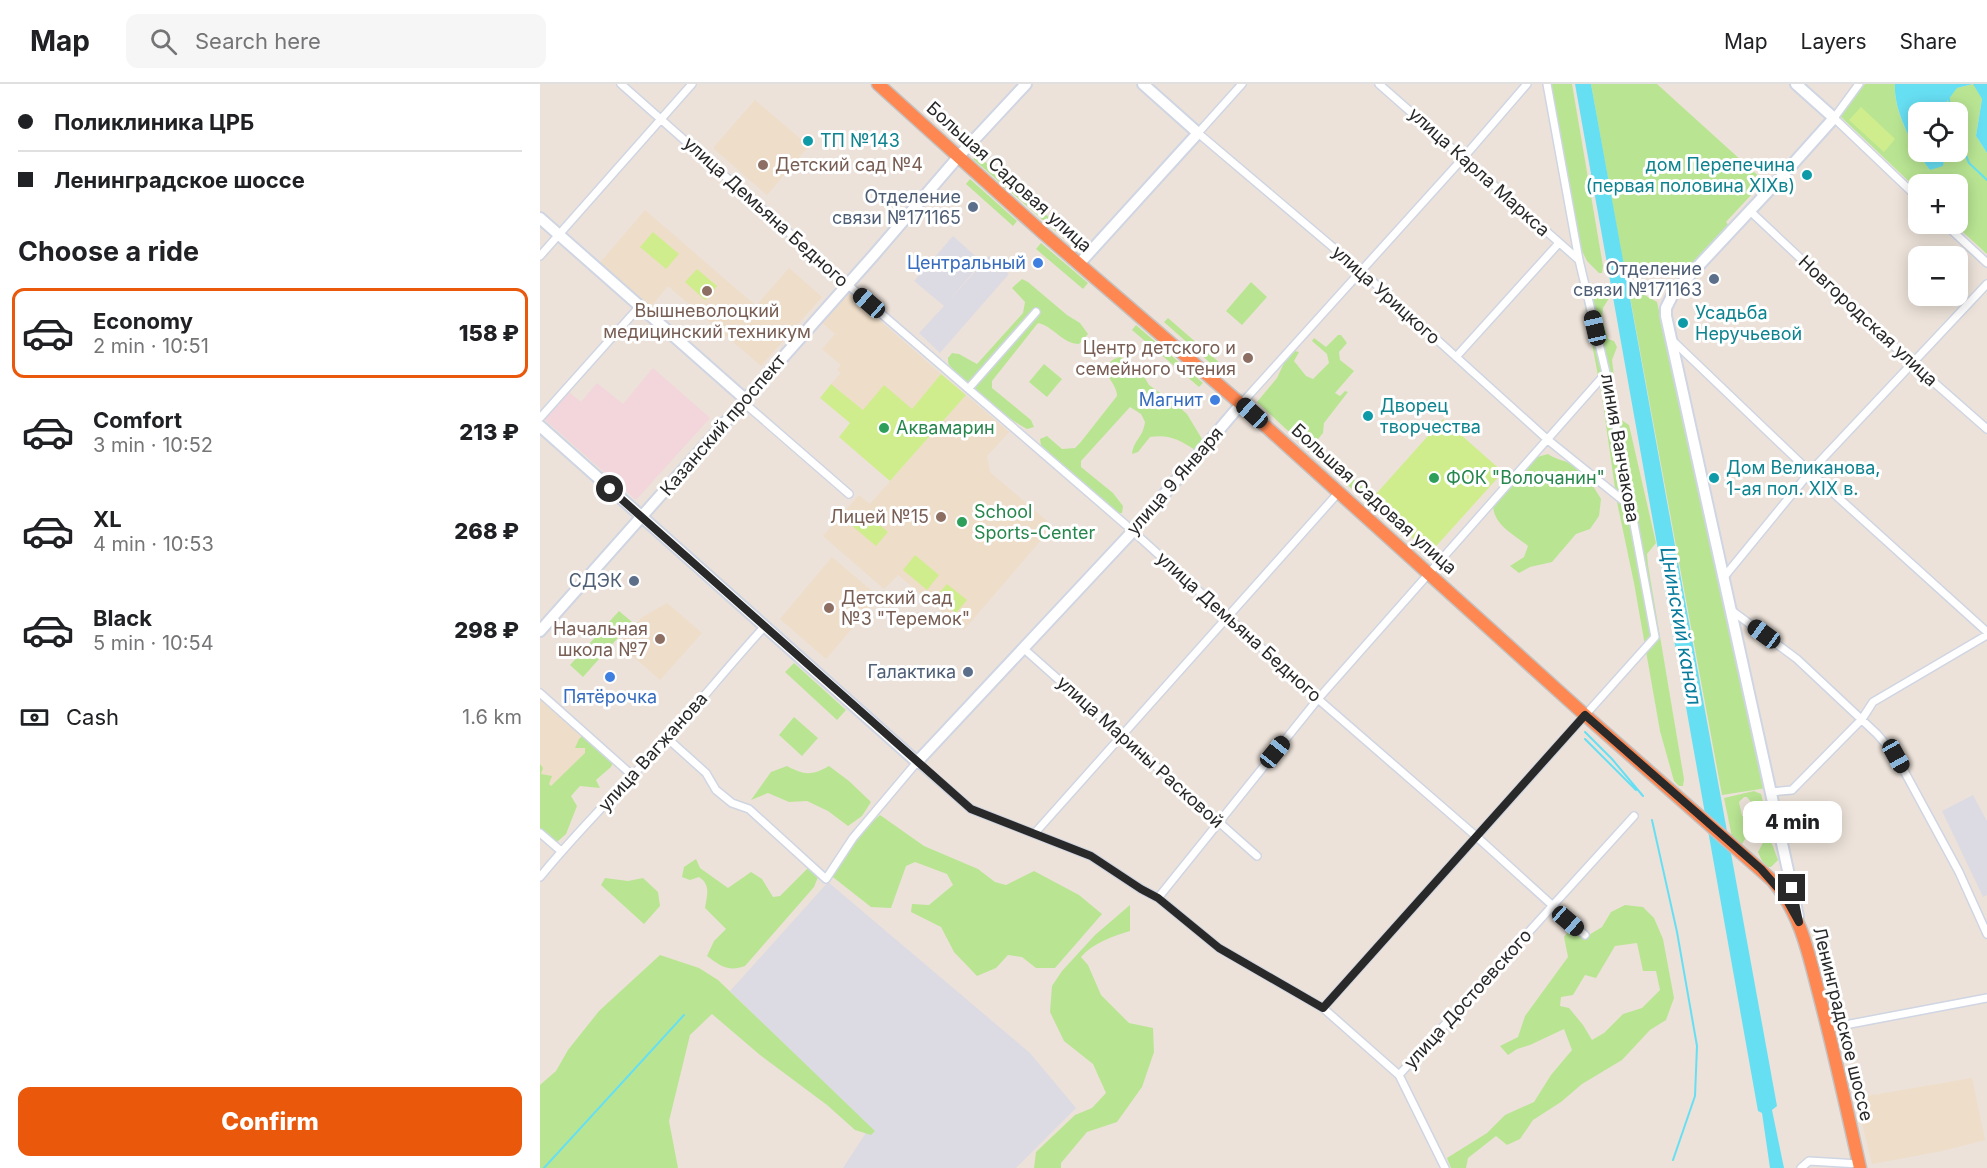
<!DOCTYPE html>
<meta charset="utf-8">
<style>
:root{--surface:#fff;--page:#f6f6f6;--text:#202124;--muted:#757577;--line:#e0e0e0;--accent:#ea580c}
body{margin:0;font-family:Inter,sans-serif;background:var(--page);color:var(--text);height:100vh;display:flex;flex-direction:column;font-size:22px;white-space:nowrap}
*{box-sizing:border-box;margin:0}
p{font-size:20px;color:var(--muted)}
.icon{flex:none;width:33px;height:33px;fill:none;stroke:currentColor;stroke-width:2;stroke-linecap:round;stroke-linejoin:round}
.map{position:relative;flex:1;overflow:hidden}
.side{display:flex;flex-direction:column;background:var(--surface);width:540px}
.side>*{flex:none}
.banner{display:grid;align-content:center;height:132px;padding:0 18px;background:var(--surface)}
.fabs{position:absolute;left:1368px;top:18px;display:grid;gap:12px}
.fabs a{display:grid;place-items:center;width:60px;height:60px;border-radius:12px;background:var(--surface);box-shadow:0 3px 15px #0003;font-size:30px}
.end{position:absolute;width:27px;height:27px;margin:-14px;border:8px solid #292929;background:#fff;box-shadow:0 0 0 3px #fff}
.from{border-radius:50%}
.bubble{position:absolute;height:42px;border-radius:12px;background:var(--surface);box-shadow:0 3px 15px #0003;font-size:20px;font-weight:800;line-height:42px;text-align:center}
.car{position:absolute;width:18px;height:36px;margin:-18px -9px;border-radius:8px;box-shadow:0 0 4px 2px #0007;background:linear-gradient(#222 24%,#8ab4d8 0 40%,#222 0 76%,#8ab4d8 0 86%,#222 0)}
.banner b{display:flex;align-items:center;gap:21px;height:57px;font-size:22px}
.banner b+b{border-top:2px solid var(--line)}
.banner i{width:15px;height:15px;background:var(--text)}
ul{padding:0;list-style:none}
li{display:flex;align-items:center;gap:18px;height:90px;margin:0 12px 9px;padding:0 6px;border:3px solid transparent;border-radius:12px}
li div{flex:1}
li b{display:block;font-size:22px}
li em{font-style:normal;font-weight:800}
li.current{border-color:var(--accent)}
li>.icon{width:54px;height:54px;stroke-width:1.5}
h2{padding:0 18px;font-size:27px;line-height:72px}
.pay{display:flex;align-items:center;gap:15px;height:66px;padding:0 18px;font-size:22px}
.pay p{margin-inline-start:auto}
.button{display:flex;gap:12px;margin-top:auto;padding:12px 18px}
.button a{flex:1;height:69px;border-radius:12px;background:var(--accent);color:#fff;font-size:24px;font-weight:800;line-height:69px;text-align:center}
header{display:flex;align-items:center;gap:36px;box-sizing:border-box;height:84px;padding:0 30px;background:var(--surface);border-bottom:2px solid var(--line)}
header strong{font-size:28px}
nav{display:flex;gap:33px;margin-inline-start:auto;font-size:21px}
.search{width:420px;height:54px;background:var(--page);display:flex;align-items:center;gap:15px;box-sizing:border-box;padding:0 21px;border-radius:12px;color:var(--muted);font-size:22px}
main{display:flex;flex:1;min-height:0}
.map>svg:first-child{display:block}
</style>
<header>
<strong>Map</strong>
<div class="search"><svg class="icon" aria-label="search" viewBox="0 0 24 24"><circle cx="10" cy="10" r="6"/><path d="M15 15l6 6"/></svg>Search here</div>
<nav><a>Map</a><a>Layers</a><a>Share</a></nav>
</header>
<main>
<section class="side">
<div class="banner">
<b><i class="from"></i>Поликлиника ЦРБ</b>
<b><i></i>Ленинградское шоссе</b>
</div>
<h2>Choose a ride</h2>
<ul>
<li class="current"><svg class="icon" aria-label="car" viewBox="0 0 24 24"><path d="M5 17H2v-5l4-1 3-4h7l3 4 3 1v5h-3M9 17h6M6 11h13"/><circle cx="7" cy="17" r="2"/><circle cx="17" cy="17" r="2"/></svg><div><b>Economy</b><p>2 min · 10:51</p></div><em>158 ₽</em></li>
<li><svg class="icon" aria-label="car" viewBox="0 0 24 24"><path d="M5 17H2v-5l4-1 3-4h7l3 4 3 1v5h-3M9 17h6M6 11h13"/><circle cx="7" cy="17" r="2"/><circle cx="17" cy="17" r="2"/></svg><div><b>Comfort</b><p>3 min · 10:52</p></div><em>213 ₽</em></li>
<li><svg class="icon" aria-label="car" viewBox="0 0 24 24"><path d="M5 17H2v-5l4-1 3-4h7l3 4 3 1v5h-3M9 17h6M6 11h13"/><circle cx="7" cy="17" r="2"/><circle cx="17" cy="17" r="2"/></svg><div><b>XL</b><p>4 min · 10:53</p></div><em>268 ₽</em></li>
<li><svg class="icon" aria-label="car" viewBox="0 0 24 24"><path d="M5 17H2v-5l4-1 3-4h7l3 4 3 1v5h-3M9 17h6M6 11h13"/><circle cx="7" cy="17" r="2"/><circle cx="17" cy="17" r="2"/></svg><div><b>Black</b><p>5 min · 10:54</p></div><em>298 ₽</em></li>
</ul>
<div class="pay"><svg class="icon" aria-label="cash" viewBox="0 0 24 24"><path d="M3 7h18v10H3z"/><circle cx="12" cy="12" r="2"/></svg>Cash<p>1.6 km</p></div>
<div class="button"><a>Confirm</a></div>
</section>
<div class="map">
<svg width="1447" height="1084" viewBox="0 0 1447 1084">
<rect width="100%" height="100%" fill="#ece2d9"/>
<path fill="#dcdbe3" d="M413 152 442 178 406 220 449 172 469 190 400 269 379 249 404 222 374 197Z
M1433 711 1447 737V811L1443 813 1402 727Z
M288 798 490 969 536 1024 476 1084H303L329 1044 190 907Z"/>
<path fill="#eeddc8" d="M215 16 269 62 227 111 173 64Z
M105 126 216 222 249 184 282 213 221 282 128 202 108 226 57 182Z
M307 208 401 290 372 325 323 326 291 300 301 289 297 286 301 281 282 265 295 250 281 238Z
M426 311 469 348 447 372 450 388 513 442 424 546 358 491 344 505 283 452 319 411 330 420Z
M292 473 339 513 286 575 240 535Z
M127 519 162 549 120 596 79 560 101 534Z
M0 614 57 666 0 730Z
M1432 994 1445 1056 1402 1067 1332 1080 1316 1014Z"/>
<path fill="#f3d6db" d="M113 284 170 334 96 416 4 335 29 308 41 318 57 299 83 320Z"/>
<path fill="#b9e593" fill-rule="evenodd" d="M1011 0H1032L1063 182 1062 189H1059L1047 177 1041 165Z
M1051 0H1117L1224 97 1186 138 1191 144 1146 190H1085Z
M1325 0H1355C1353 28 1374 65 1390 86L1404 76 1399 68H1418V28H1399L1416 4 1434 0 1442 15 1436 52 1447 69V170L1414 140H1418V100H1378V106L1300 32Z
M437 71 532 153 528 158 433 75Z
M430 95 477 137 473 142 426 100Z
M501 159 548 199 543 205 496 165Z
M482 195 488 198 527 231 540 239 548 250 539 260C523 260 513 242 498 239L452 297V304L491 336 494 343 487 345C472 338 421 296 411 283 408 280 408 278 408 274L412 269 419 270 437 280 483 229 485 218 472 204Z
M711 198 727 213 702 241 686 227Z
M1088 202 1117 218 1227 704 1182 711Z
M1059 204 1071 211 1063 224 1062 234 1068 255 1074 257 1077 263 1072 276 1079 332 1080 335 1089 341 1116 459 1107 470 1108 481 1144 695 1143 702H1139L1134 697 1120 647 1094 499 1077 418 1062 313 1044 217 1050 209Z
M628 234 681 280 677 285 624 238Z
M596 241 663 299 659 303 592 246Z
M798 251H801L807 259 799 268 800 276 814 287 795 309 800 312 805 307 808 308 784 339 783 349 774 360 781 368 779 371 775 372 717 318 737 294 744 279 755 267 759 268 754 277 766 292 773 295 789 279 787 270 772 257 774 254 786 263Z
M580 273 592 279 602 289 609 301 637 321 647 330 662 355 660 361 655 366C640 356 629 350 610 353L598 368 592 370C594 355 603 354 605 338L601 330 590 323 541 377V383L573 409 583 422 582 429H575L501 361 500 355 507 352 522 365 535 364 540 359 577 312C577 302 567 293 563 283L574 275Z
M504 280 522 295 507 313 489 298Z
M1008 370C1015 375 1022 376 1030 379 1045 387 1053 402 1061 415L1059 432 1050 445 1036 450 1012 478 990 483 979 489 970 482 984 473 988 462C975 451 953 441 953 421L994 374Z
M793 377 829 409 833 414 831 418 828 419 795 390 789 382Z
M79 527 92 538 43 593 30 581Z
M254 579 306 626 297 636 245 588Z
M254 633 278 654 262 672 239 651Z
M44 650 74 677 71 683 56 696 60 704 40 702 31 712 37 722 26 750 17 758 12 757 0 747V680L3 684 1 690 12 692 9 700 11 702 45 669V664H35L39 655Z
M247 682C264 691 271 692 289 682L309 697 331 718 322 732 308 742 288 727 267 717 249 718 228 709 211 716 231 688Z
M1214 707 1221 710 1225 725 1220 729 1207 713H1204L1199 718 1202 732C1226 743 1230 753 1238 776L1231 783H1228L1222 777 1218 768 1225 755 1212 743 1201 762 1192 753 1184 714Z
M340 731 384 762 438 785 455 798 466 801 494 787 539 811 562 830 515 884H496L482 873 468 871 456 884 437 892 414 868 401 843 371 828 372 820 389 821 413 801 407 790 375 778 366 782 351 824 331 823 289 790 327 743Z
M156 775 160 784 188 804 211 788 222 795 233 813 240 812 268 784 273 785 278 793 274 803 205 882C189 888 180 882 167 872L174 857 186 845 165 824C167 811 171 801 159 793L150 796 142 793 144 783Z
M65 794 88 797 103 794 118 808 120 822 104 840 61 801Z
M590 821V847C573 852 553 859 541 873L548 881 561 911 589 939 613 944 614 968 602 1003 577 1038 547 1048 521 1079V1084H494L496 1068 535 1031 552 1024 566 1009 553 980 524 957 510 928 512 902 522 887 555 851Z
M1085 821 1103 823 1114 834 1123 855 1134 914 1126 936 1110 946 1082 976 1042 1000 1021 1018 993 1036 980 1055 967 1061 956 1052 928 1074 926 1084H911L907 1074 947 1049 965 1031 994 1018 1011 991 1032 966 1024 945 990 961 977 965 968 971 960 962 978 953 985 932 1028 873 1024 853 1031 844 1044 854 1062 843 1071 828ZM1097 859 1103 887H1116L1120 906 1102 924 1083 930 1064 949 1052 956 1043 941 1029 924 1020 922 1021 913 1033 911 1045 891 1056 894 1075 862Z
M120 871 159 884 178 896 335 1047 331 1051 315 1046 287 1021 220 971 172 930 150 951 129 1037 138 1084H0V1001L16 987 28 966 59 927Z"/>
<path fill="#d0ed8e" d="M1321 23 1355 55 1344 68 1309 36Z
M113 148 139 170 126 185 100 163Z
M157 185 177 202 165 216 145 198Z
M401 290 426 311 350 397 299 353 310 339 280 314 291 300 323 326 344 301 372 325Z
M903 335 963 388 890 469 838 424 836 410Z
M323 427 348 448 336 462 311 441Z
M375 471 399 491 387 506 363 486Z
M407 500 427 516 416 529 396 512Z"/>
<path fill="#67dff3" d="M1035 0H1051L1237 1022 1232 1026 1244 1084H1230L1222 1029 1218 1027Z
M1355 0H1447V69L1436 52 1442 15 1433 0 1417 4 1399 28H1378V68H1399L1404 76 1403 82 1390 86C1374 65 1353 27 1355 0Z"/>
<g fill="none" stroke-linecap="round" stroke-linejoin="round">
<path stroke="#67dff3" stroke-width="2" d="M1409 15 1411 28
M1418 52 1429 79 1447 96
M1045 648 1072 675 1103 712
M1045 655 1096 706
M1112 736 1137 848 1157 962 1155 1012 1133 1076
M4 1084 144 931"/>
<g stroke="#cfd5e2" stroke-width="10">
<path id="street" d="M81 0 300 194 586 441 778 615 937 753 1045 851
M702 0 658 49 821 187 1008 356 1090 422
M839 0 1039 176
M1319 0 1294 34 1378 114
M1210 127 1373 280 1447 345
M1405 140 1447 179
M0 172 152 0
M1133 257 1270 388 1447 548
M916 273 1019 159
M429 304 496 228
M203 318 309 410
M701 320 924 73 987 0
M0 334 100 222
M1184 493 1270 388 1447 200
M1191 526 1257 575 1337 650 1356 672 1419 788 1447 850
M483 564 717 772
M0 609 93 692
M127 654 166 689 176 706 192 719 209 725 286 795 313 754 377 678 431 725 551 772 601 805 618 814 679 864 783 924 859 991 905 1084
M1231 708 1252 706 1322 635 1333 618 1447 551
M0 749 21 767
M494 750 799 408
M0 793C39 745 83 702 125 657 159 619 191 579 225 542
M618 814 778 615 1066 289
M783 924 1115 553 1066 289 1039 176 1007 0
M1289 944 1447 914
M859 991 1094 732
M1261 1084 1269 1077 1319 1080"/>
</g>
<g stroke="#cfd5e2" stroke-width="14">
<path id="secondary" d="M1256 0 1294 34 1234 101 1134 208 1126 224V232L1258 832
M0 134 205 315
M539 180 658 49 603 0
M0 342 377 678 593 447 701 320
M0 547 333 172 419 72 486 0"/>
</g>
<g stroke="#c3c3c3" stroke-width="15">
<path id="highway" d="M338 0 502 148 701 320 1045 631 1233 797C1261 831 1268 868 1279 910 1294 967 1307 1026 1320 1084"/>
</g>
<use href="#street" stroke="#fff" stroke-width="7"/>
<use href="#secondary" stroke="#fff" stroke-width="10"/>
<use href="#highway" stroke="#ff8751" stroke-width="12"/>
</g>
<g fill="none" stroke-linecap="round" stroke-linejoin="round">
<path stroke="#292929" stroke-width="8" d="M70 405 431 725 551 772 601 805 618 814 679 864 783 924 1045 631 1221 785 1244 811 1259 838 1252 804"/>
</g>
<g fill="#0f9aa8" stroke="#fff" stroke-width="2">
<circle cx="268" cy="57" r="6"/>
<circle cx="1267" cy="91" r="6"/>
<circle cx="1143" cy="239" r="6"/>
<circle cx="828" cy="332" r="6"/>
<circle cx="1174" cy="394" r="6"/>
</g>
<g fill="#8d6e63" stroke="#fff" stroke-width="2">
<circle cx="223" cy="81" r="6"/>
<circle cx="167" cy="207" r="6"/>
<circle cx="708" cy="274" r="6"/>
<circle cx="401" cy="433" r="6"/>
<circle cx="289" cy="524" r="6"/>
<circle cx="120" cy="555" r="6"/>
</g>
<g fill="#5c6f8a" stroke="#fff" stroke-width="2">
<circle cx="433" cy="123" r="6"/>
<circle cx="1174" cy="195" r="6"/>
<circle cx="94" cy="497" r="6"/>
<circle cx="428" cy="588" r="6"/>
</g>
<g fill="#3f7fe0" stroke="#fff" stroke-width="2">
<circle cx="498" cy="179" r="6"/>
<circle cx="675" cy="316" r="6"/>
<circle cx="70" cy="593" r="6"/>
</g>
<g fill="#2e9e5b" stroke="#fff" stroke-width="2">
<circle cx="344" cy="344" r="6"/>
<circle cx="894" cy="394" r="6"/>
<circle cx="422" cy="438" r="6"/>
</g>
<g text-anchor="middle" stroke-width="6" stroke-linejoin="round" paint-order="stroke">
<g font-size="18" fill="#0d838f" stroke="#fff" text-anchor="start">
<text x="280" y="63">ТП №143</text>
<text x="1255" y="87" text-anchor="end">дом Перепечина<tspan x="1255" dy="21">(первая половина XIXв)</tspan></text>
<text x="1155" y="235">Усадьба<tspan x="1155" dy="21">Неручьевой</tspan></text>
<text x="840" y="328">Дворец<tspan x="840" dy="21">творчества</tspan></text>
<text x="1186" y="390">Дом Великанова,<tspan x="1186" dy="21">1-ая пол. XIX в.</tspan></text>
</g>
<g font-size="18" fill="#785e54" stroke="#fff" text-anchor="end">
<text x="235" y="87" text-anchor="start">Детский сад №4</text>
<text x="167" y="233" text-anchor="middle">Вышневолоцкий<tspan x="167" dy="21">медицинский техникум</tspan></text>
<text x="696" y="270">Центр детского и<tspan x="696" dy="21">семейного чтения</tspan></text>
<text x="389" y="439">Лицей №15</text>
<text x="301" y="520" text-anchor="start">Детский сад<tspan x="301" dy="21">№3 "Теремок"</tspan></text>
<text x="108" y="551">Начальная<tspan x="108" dy="21">школа №7</tspan></text>
</g>
<g font-size="18" fill="#292929" stroke="#fff">
<text transform="translate(939 88) rotate(42)" y="6">улица Карла Маркса</text>
<text transform="translate(469 93) rotate(42)" y="6">Большая Садовая улица</text>
<text transform="translate(226 128) rotate(42)" y="6">улица Демьяна Бедного</text>
<text transform="translate(846 211) rotate(42)" y="6">улица Урицкого</text>
<text transform="translate(1328 237) rotate(43)" y="6">Новгородская улица</text>
<text transform="translate(183 341) rotate(-49)" y="6">Казанский проспект</text>
<text transform="translate(1080 364) rotate(80)" y="6">линия Ванчакова</text>
<text transform="translate(635 397) rotate(-49)" y="6">улица 9 Января</text>
<text transform="translate(834 415) rotate(42)" y="6">Большая Садовая улица</text>
<text transform="translate(699 543) rotate(42)" y="6">улица Демьяна Бедного</text>
<text transform="translate(113 668) rotate(-48)" y="6">улица Вагжанова</text>
<text transform="translate(600 668) rotate(42)" y="6">улица Марины Расковой</text>
<text transform="translate(928 915) rotate(-48)" y="6">улица Достоевского</text>
<text transform="translate(1303 940) rotate(76)" y="6">Ленинградское шоссе</text>
</g>
<g font-size="18" fill="#4e5e75" stroke="#fff" text-anchor="end">
<text x="421" y="119">Отделение<tspan x="421" dy="21">связи №171165</tspan></text>
<text x="1162" y="191">Отделение<tspan x="1162" dy="21">связи №171163</tspan></text>
<text x="82" y="503">СДЭК</text>
<text x="416" y="594">Галактика</text>
</g>
<g font-size="18" fill="#366cbe" stroke="#fff" text-anchor="end">
<text x="486" y="185">Центральный</text>
<text x="663" y="322">Магнит</text>
<text x="70" y="619" text-anchor="middle">Пятёрочка</text>
</g>
<g font-size="18" fill="#27864d" stroke="#fff" text-anchor="start">
<text x="356" y="350">Аквамарин</text>
<text x="906" y="400">ФОК "Волочанин"</text>
<text x="434" y="434">School<tspan x="434" dy="21">Sports-Center</tspan></text>
</g>
<g font-size="20" font-style="italic" fill="#087c9d" stroke="#fff">
<text transform="translate(1141 542) rotate(80)" y="7">Цнинский канал</text>
</g>
</g>
</svg>
<div class="fabs">
<a><svg class="icon" aria-label="locate" viewBox="0 0 24 24"><circle cx="12" cy="12" r="6"/><path d="M12 2v4M12 18v4M2 12h4M18 12h4"/></svg></a>
<a>+</a>
<a>−</a>
</div>
<i class="end from" style="left:70px;top:405px"></i>
<i class="end" style="left:1252px;top:804px"></i>
<div class="bubble" style="left:1203px;top:717px;width:99px">4 min</div>
<i class="car" style="left:329px;top:219px;rotate:311deg"></i>
<i class="car" style="left:1055px;top:244px;rotate:347deg"></i>
<i class="car" style="left:712px;top:329px;rotate:312deg"></i>
<i class="car" style="left:1224px;top:550px;rotate:306deg"></i>
<i class="car" style="left:735px;top:668px;rotate:39deg"></i>
<i class="car" style="left:1356px;top:672px;rotate:151deg"></i>
<i class="car" style="left:1028px;top:837px;rotate:131deg"></i>
</div>
</main>
